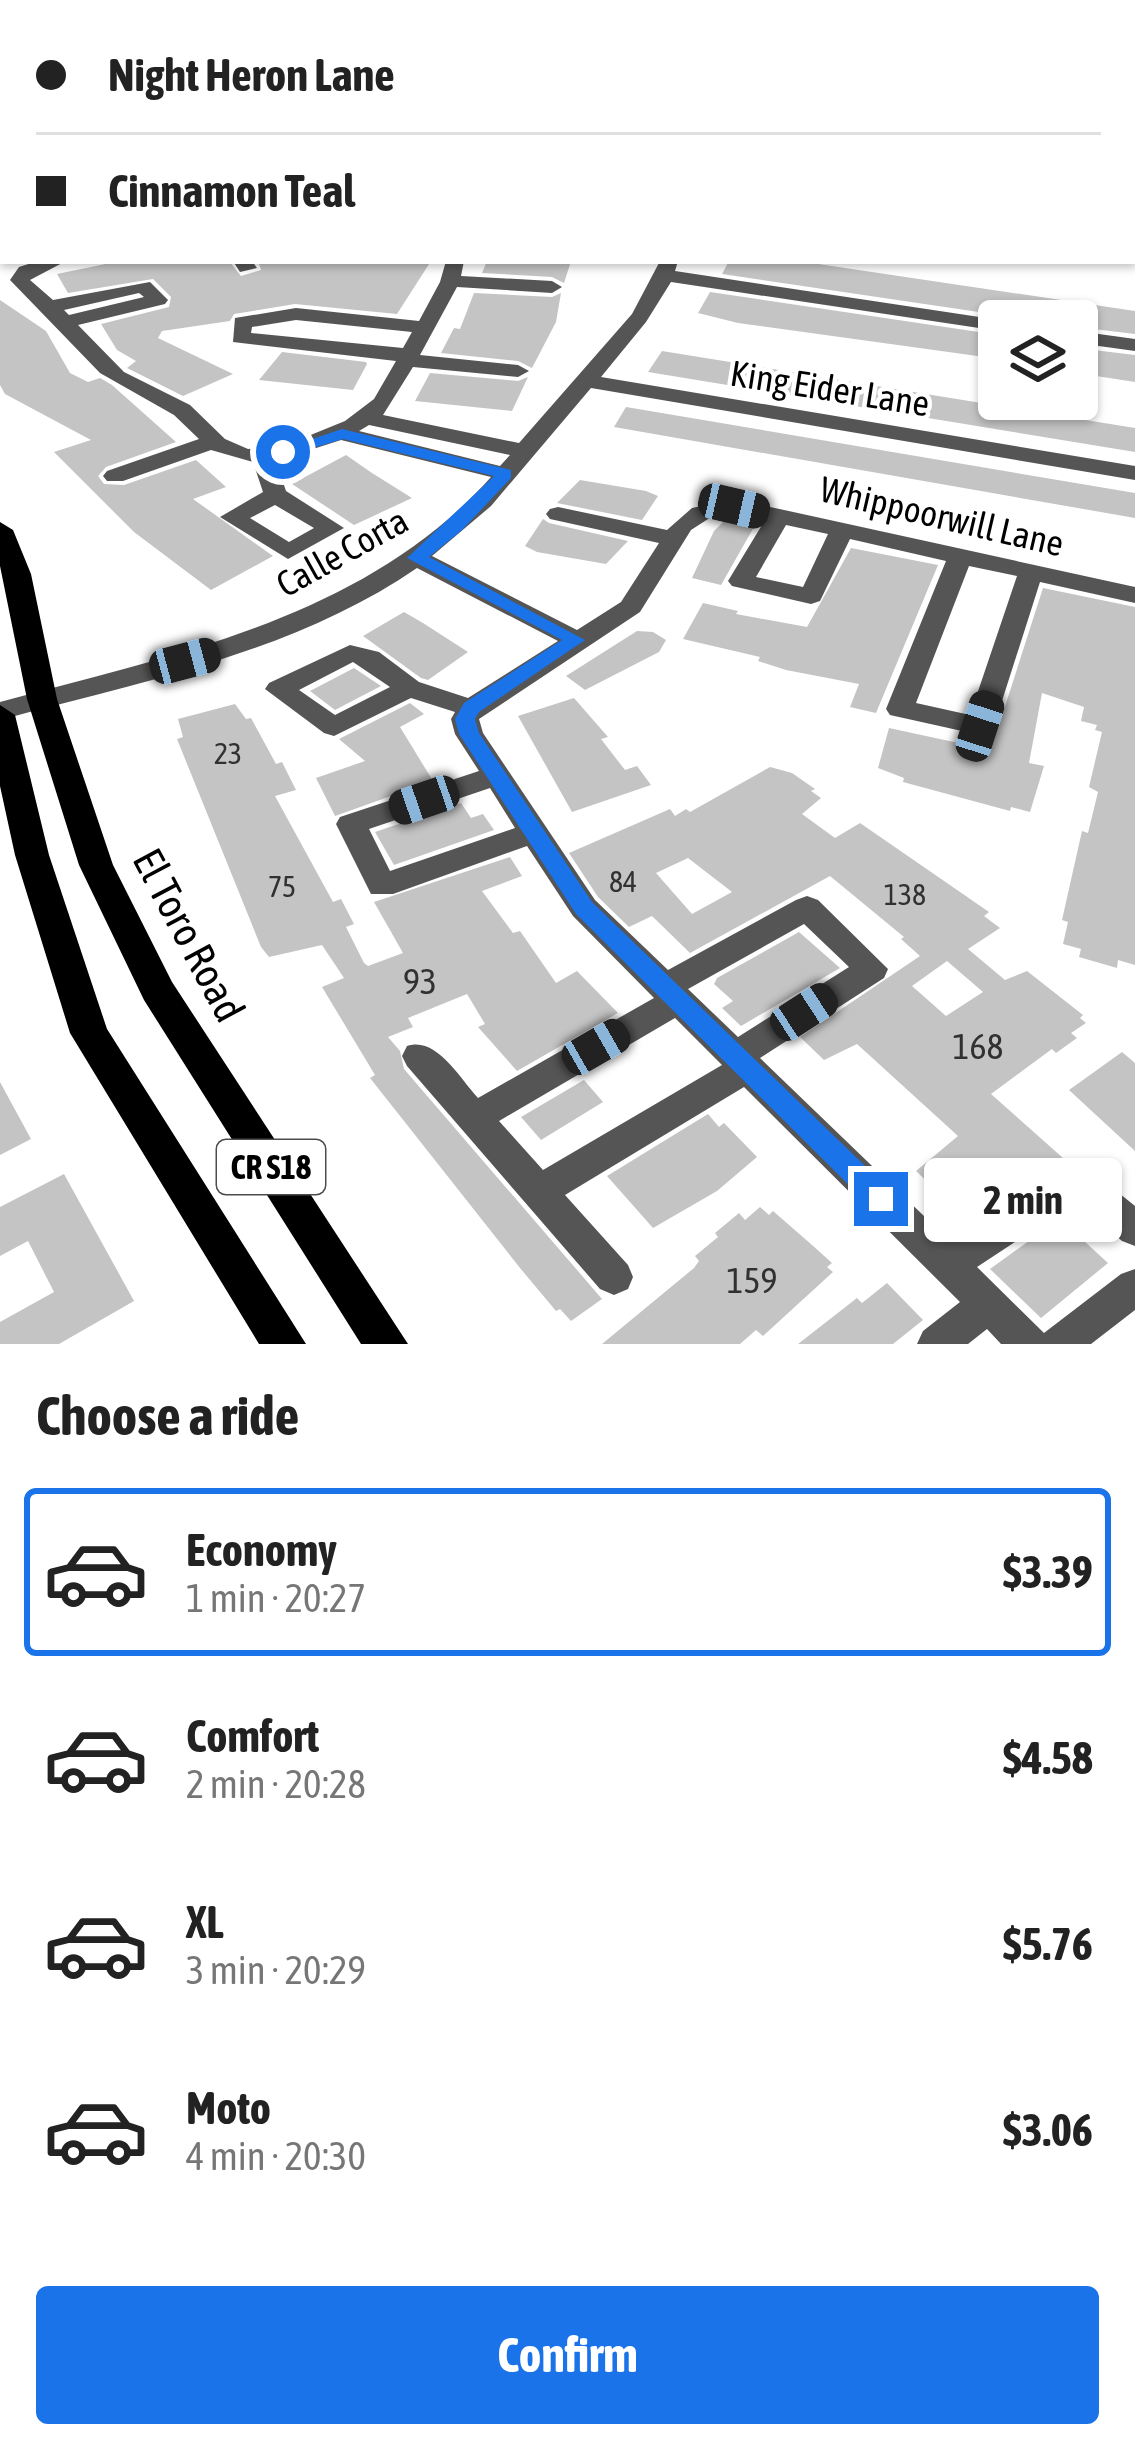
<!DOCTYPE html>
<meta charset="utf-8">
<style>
:root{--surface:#fff;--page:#f6f6f6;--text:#222;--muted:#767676;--line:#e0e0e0;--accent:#1a73e8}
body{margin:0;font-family:"Asap Condensed",sans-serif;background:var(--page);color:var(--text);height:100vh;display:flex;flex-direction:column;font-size:45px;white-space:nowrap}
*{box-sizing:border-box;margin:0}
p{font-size:39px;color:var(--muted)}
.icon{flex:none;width:66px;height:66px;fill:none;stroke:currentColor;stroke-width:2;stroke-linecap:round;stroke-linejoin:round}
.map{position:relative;height:1344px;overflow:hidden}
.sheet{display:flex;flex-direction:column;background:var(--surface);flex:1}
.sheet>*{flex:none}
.hud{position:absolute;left:0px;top:0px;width:1137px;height:264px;box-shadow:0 3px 9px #0004;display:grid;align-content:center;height:264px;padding:0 36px;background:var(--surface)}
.fabs{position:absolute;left:978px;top:300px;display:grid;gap:24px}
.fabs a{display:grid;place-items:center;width:120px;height:120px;border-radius:12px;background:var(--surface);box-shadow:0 3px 9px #0004;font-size:60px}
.end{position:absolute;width:54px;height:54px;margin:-27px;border:15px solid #1a73e8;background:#fff;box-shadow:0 0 0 6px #fff}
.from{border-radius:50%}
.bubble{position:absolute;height:84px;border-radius:12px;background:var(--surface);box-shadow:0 3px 9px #0004;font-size:39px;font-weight:700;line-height:84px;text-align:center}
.car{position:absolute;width:36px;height:72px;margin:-36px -18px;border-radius:15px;box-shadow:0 0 9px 3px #0007;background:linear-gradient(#222 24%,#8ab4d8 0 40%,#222 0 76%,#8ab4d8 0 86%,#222 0)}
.hud b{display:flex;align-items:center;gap:42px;height:114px;font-size:45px}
.hud b+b{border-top:3px solid var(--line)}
.hud i{width:30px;height:30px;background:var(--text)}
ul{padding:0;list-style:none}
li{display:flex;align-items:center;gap:36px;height:168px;margin:0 24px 18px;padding:0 12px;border:6px solid transparent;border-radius:12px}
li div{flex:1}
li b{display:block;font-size:45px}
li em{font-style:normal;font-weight:700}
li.active{border-color:var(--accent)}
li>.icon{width:108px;height:108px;stroke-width:1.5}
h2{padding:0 36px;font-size:54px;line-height:144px}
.action{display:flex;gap:24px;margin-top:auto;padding:24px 36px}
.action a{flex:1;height:138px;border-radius:12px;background:var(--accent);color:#fff;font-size:48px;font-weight:700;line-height:138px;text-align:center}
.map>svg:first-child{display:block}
</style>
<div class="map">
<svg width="1135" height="1344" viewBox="0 0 1135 1344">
<rect width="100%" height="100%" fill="#fff"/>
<path fill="#c4c4c4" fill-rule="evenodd" d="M120 261H229L241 276 261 270 258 261H431L397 314 295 304 234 314 230 321 162 331 158 338 233 374 183 396 127 368 136 361 117 350 101 324 169 307 171 297 153 279 68 293 57 274Z
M487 261H571L564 283 552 277 482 273Z
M729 261H798L1135 311V334L1077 327V321L999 310V315L722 274Z
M710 292 999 335V359L738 323 698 313Z
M474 293 552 297 561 293 556 322 532 368 518 361 441 353 454 328 460 329Z
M0 300 46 331 70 373 88 382 100 378 112 385 176 442 106 467 98 476 104 484 124 485 196 460 226 487 193 499 273 556 211 590 134 532 54 452 91 440 5 394 0 385Z
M1077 348 1135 355V382L1077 373Z
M662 351 1135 428V452L648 372Z
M282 352 366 362 367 364 353 390 259 380Z
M430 373 518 381 528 377 512 411 415 401Z
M626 407 1135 493V518L614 427Z
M346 455 372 473 412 498 354 525 292 484Z
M580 480 646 491 658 496 642 520 557 503Z
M543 519 549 523 628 541 606 564 537 552 525 546Z
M725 520 754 527 721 585 692 578 714 531Z
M851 548 938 565 876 713 850 707 859 684 786 670 758 661 760 657 683 639 703 603 738 611 736 614 807 627Z
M1043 588 1135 607V965L1118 960 1117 968 1079 957 1081 949 1063 944 1068 922 1062 920 1082 831 1088 833 1098 792 1089 787 1102 732 1095 730 1097 725 1081 721 1084 707 1042 693 1029 763 1044 766 1030 812 1011 807 1010 811 903 782 904 778 878 768 889 728 991 750Z
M404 612 423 623 468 652 428 680 421 678 363 636Z
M637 631 653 632 666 640 659 652 585 690 566 676Z
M354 668 381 686 335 710 310 691Z
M574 698 608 737 601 739 625 770 637 766 651 785 572 812 518 716Z
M410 703 424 714 400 727 433 781 335 816 316 778 365 761 339 739Z
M235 704 246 719 251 718 276 764 282 762 296 790 275 796 333 902 341 899 354 924 346 927 364 963 368 966 403 953 374 902 510 857 522 876 482 891 513 933 520 931 556 983 577 971 618 1013 517 1071 478 1027 485 1024 467 994 408 1018 413 1027 388 1037 400 1051 404 1069 602 1299 571 1321 560 1309 556 1311 520 1268 370 1078 375 1075 322 987 344 978 322 945 269 957 261 947 177 739 183 737 178 719Z
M770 767 792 773 815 789 811 791 821 798 802 814 835 838 860 823 989 912 984 916 1000 928 968 949 1005 980 1027 971 1083 1015 1080 1018 1086 1023 1071 1033 1077 1038 1056 1053 1052 1049 991 1094 1063 1158 971 1224 916 1171 958 1136 857 1044 824 1060 800 1037 920 956 901 939 904 937 830 876 690 953 652 916 629 927 598 897 569 853 670 809 675 816 686 809 690 812ZM688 858 732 892 692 914 656 873ZM947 961 983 992 946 1016 912 986Z
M461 803 471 818 483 814 494 830 394 865 375 832Z
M799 932 840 968 741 1026 722 1008 733 1001 714 984 717 978Z
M1122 1052 1135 1063V1151L1069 1090Z
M584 1080 603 1102 541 1140 521 1117Z
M0 1082 31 1139 0 1155Z
M708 1114 719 1127 724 1123 757 1157 717 1191 653 1228 607 1176Z
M64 1174 134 1301 59 1344H0V1322L54 1292 28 1241 0 1256V1207Z
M760 1207 769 1215 773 1211 812 1245 832 1263 827 1267 833 1272 763 1336 756 1330 740 1344H602L694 1268 699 1261 695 1256 718 1237 715 1233 739 1213 745 1220Z
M1072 1210 1096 1232 1084 1241 1108 1263 1041 1318 990 1269Z
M887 1283 923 1320 893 1344H798L857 1298 862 1303Z"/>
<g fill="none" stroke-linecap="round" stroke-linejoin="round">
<path fill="#555" fill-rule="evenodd" d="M133 0H195L193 3Z
M303 0H345L343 3Z
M429 0H446L427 3Z
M497 0H515L517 3H499Z
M726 0H747L749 3H728Z
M1028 0H1046L1048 3H1030Z
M0 13H3V22H0Z
M1134 29H1135V38H1134Z
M0 111H3V121H0Z
M1134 125H1135V135H1134Z
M3 165V175L0 176V166Z
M1134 171H1135V181H1134Z
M0 188H3V198H0Z
M0 230 3 231V245L0 244Z
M1134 233 1135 234V246L1134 245Z
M38 261H66L30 280 53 300 150 282 168 300 165 304 78 325 124 372 190 405 225 439 248 449 286 445 345 421 374 399 396 361 233 342 235 318 296 308 419 321 440 282 446 261H464L461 276 552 281 562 287 552 293 457 287 420 355 518 365 529 371 518 377 413 367 383 415 519 443 632 314 660 261H678L675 271 1006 321H999V331L671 282 646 322 601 377 1135 466V480L591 388 491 506 432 556 577 630 621 602 659 543 550 519 546 514 550 509 558 507 667 530 692 508 734 499 1135 587V603L1040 582 994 726 980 735 890 715 886 709 946 561 850 539 820 601 811 604 732 586 728 581 765 520 734 513 708 519 691 530 640 612 479 719 483 733 595 900 668 970 796 900 807 896 818 900 888 969 884 978 760 1058 951 1242 1052 1178C1088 1165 1108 1184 1135 1206V1246L1122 1241 1080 1205H1071L977 1267 1044 1333 1121 1274 1135 1269V1310L1091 1344H1001L987 1329 968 1344H917L923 1331 960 1302 744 1087 565 1195 628 1265 633 1277 628 1289 614 1295 600 1289 407 1066 402 1056 407 1046C436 1036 459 1077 478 1098L654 998 573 916 527 846 393 894H371L336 824 340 817 479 771 455 734 451 719 455 712 411 698 334 736 324 733 265 689 269 683 350 645 379 652 419 682 468 698 558 641 417 568C295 652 141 682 0 720V702C174 655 365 618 491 477L341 440 276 461 286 491 344 528 288 559 220 517 263 492 253 462 211 450 123 481H107L103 476 107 471 199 439 174 415 100 373 10 280 19 267ZM139 293 144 297 69 315 64 310ZM296 320 412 332 403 348 251 333 252 327ZM369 425 510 455 500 466 359 431ZM275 505 314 528 289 542 250 518ZM786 525 828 534 803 587 756 577ZM969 566 1017 576 970 715 916 703ZM353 662 390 687 335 715 299 690ZM490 788 515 828 390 871 369 829ZM804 924 849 967 738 1037 688 989ZM675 1018 722 1065 543 1170 499 1121Z
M233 261H252L257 268 240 272Z
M1077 331 1135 339V351L1077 343Z"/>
<path fill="#000" fill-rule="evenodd" d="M0 522 13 530 31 574 57 699 113 865 172 982 408 1344H361L144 1000 79 865 27 699 0 566Z
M0 705 15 715 49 855 107 1029 306 1344H259L70 1033 15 855 0 786Z"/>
</g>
<path fill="#1a73e8" d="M342 429 511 470V478L462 530 429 557 585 640 479 712 475 719 479 733 592 902 891 1191 895 1199 891 1208H872L576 914 459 734 455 719 464 703 562 640 407 558 494 476 343 439 283 457 274 452Z"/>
<g text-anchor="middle" stroke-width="9" stroke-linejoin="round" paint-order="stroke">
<g font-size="30" fill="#313131">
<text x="228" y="764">23</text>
<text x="623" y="892">84</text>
<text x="282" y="897">75</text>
<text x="905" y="905">138</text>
</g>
<rect fill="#fff" stroke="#4c4c4c" stroke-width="3" x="217" y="1140" width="108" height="54" rx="9"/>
<g font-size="33" font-weight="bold" fill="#000">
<text x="271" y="1179">CR S18</text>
</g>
<g font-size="36" fill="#000" stroke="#fff">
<text transform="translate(830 388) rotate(9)" y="13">King Eider Lane</text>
<text transform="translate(942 516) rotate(13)" y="13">Whippoorwill Lane</text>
<text transform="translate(342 552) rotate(-29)" y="13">Calle Corta</text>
</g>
<g font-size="36" fill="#313131">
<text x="420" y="994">93</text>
<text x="978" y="1059">168</text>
<text x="752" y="1293">159</text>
</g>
<g font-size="42" fill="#000" stroke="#fff">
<text transform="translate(189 935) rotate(62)" y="15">El Toro Road</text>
</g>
</g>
</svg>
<div class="fabs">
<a><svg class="icon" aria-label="layers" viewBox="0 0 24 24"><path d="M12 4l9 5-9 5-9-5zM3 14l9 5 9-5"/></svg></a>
</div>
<i class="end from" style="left:283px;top:452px"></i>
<i class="end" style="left:881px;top:1199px"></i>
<div class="bubble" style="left:924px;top:1158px;width:198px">2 min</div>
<i class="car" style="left:734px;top:506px;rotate:103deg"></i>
<i class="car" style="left:185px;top:661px;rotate:75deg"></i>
<i class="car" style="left:980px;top:726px;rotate:18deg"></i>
<i class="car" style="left:424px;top:800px;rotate:251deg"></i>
<i class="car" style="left:804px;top:1012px;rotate:57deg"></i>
<i class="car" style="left:596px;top:1047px;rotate:60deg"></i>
<div class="hud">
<b><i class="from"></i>Night Heron Lane</b>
<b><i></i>Cinnamon Teal</b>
</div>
</div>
<section class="sheet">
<h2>Choose a ride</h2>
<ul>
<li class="active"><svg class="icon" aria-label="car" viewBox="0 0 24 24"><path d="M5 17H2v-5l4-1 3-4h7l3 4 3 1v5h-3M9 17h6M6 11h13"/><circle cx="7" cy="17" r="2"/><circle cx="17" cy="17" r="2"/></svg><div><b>Economy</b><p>1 min · 20:27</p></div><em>$3.39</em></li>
<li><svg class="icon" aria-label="car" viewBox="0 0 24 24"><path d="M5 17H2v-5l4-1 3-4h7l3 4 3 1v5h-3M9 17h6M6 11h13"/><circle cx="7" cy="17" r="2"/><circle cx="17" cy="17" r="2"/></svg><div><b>Comfort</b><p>2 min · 20:28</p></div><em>$4.58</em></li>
<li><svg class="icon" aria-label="car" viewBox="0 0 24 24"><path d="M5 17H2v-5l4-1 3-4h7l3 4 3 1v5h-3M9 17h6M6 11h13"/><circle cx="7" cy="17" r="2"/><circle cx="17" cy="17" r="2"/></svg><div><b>XL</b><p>3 min · 20:29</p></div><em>$5.76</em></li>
<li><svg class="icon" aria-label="car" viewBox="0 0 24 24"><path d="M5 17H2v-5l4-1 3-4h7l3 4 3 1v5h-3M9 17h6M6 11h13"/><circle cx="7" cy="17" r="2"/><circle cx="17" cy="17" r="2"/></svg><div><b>Moto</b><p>4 min · 20:30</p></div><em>$3.06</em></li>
</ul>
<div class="action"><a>Confirm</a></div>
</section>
